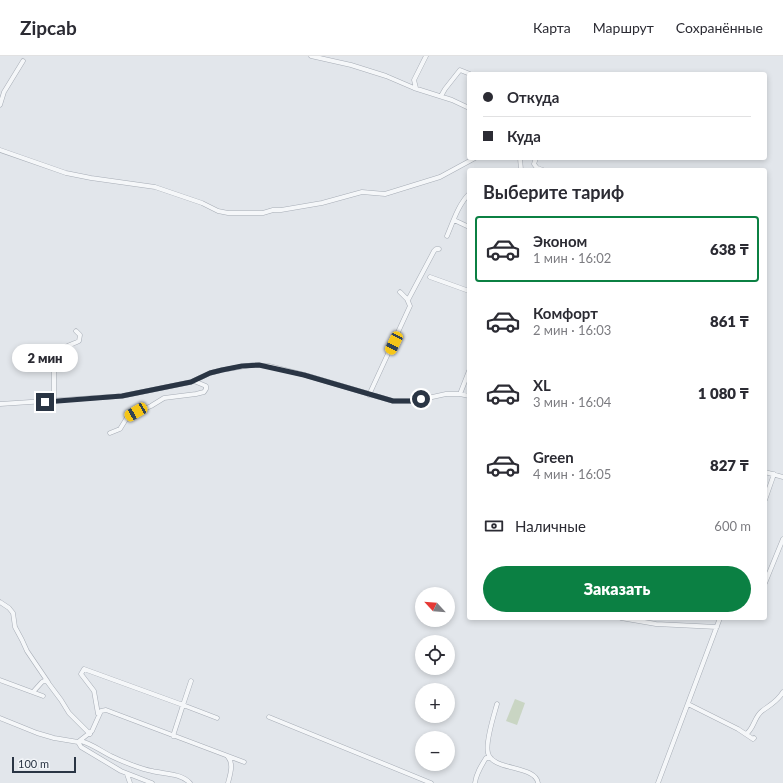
<!DOCTYPE html>
<html lang="ru">
<meta charset="utf-8">
<style>
:root{--surface:#fff;--page:#f7f7f7;--text:#2b2b33;--muted:#7c7c81;--line:#e1e1e2;--accent:#0b8043}
body{margin:0;font-family:Lato,sans-serif;background:var(--page);color:var(--text);height:100vh;display:flex;flex-direction:column;font-size:15px;white-space:nowrap}
*{box-sizing:border-box;margin:0}
p{font-size:13px;color:var(--muted)}
.icon{flex:none;width:22px;height:22px;fill:none;stroke:currentColor;stroke-width:2;stroke-linecap:round;stroke-linejoin:round}
.map{position:relative;flex:1;overflow:hidden}
.details{position:absolute;left:467px;top:112px;width:300px;height:452px;display:flex;flex-direction:column;background:var(--surface);border-radius:4px;box-shadow:0 2px 6px #0003}
.details>*{flex:none}
.hud{position:absolute;left:467px;top:16px;width:300px;height:88px;border-radius:4px;box-shadow:0 2px 6px #0003;display:grid;align-content:center;height:88px;padding:0 16px;background:var(--surface)}
.needle{width:26px;rotate:296deg}
.fabs{position:absolute;left:415px;top:531px;display:grid;gap:8px}
.fabs a{display:grid;place-items:center;width:40px;height:40px;border-radius:50%;background:var(--surface);box-shadow:0 2px 6px #0003;font-size:20px}
.scale{position:absolute;left:12px;bottom:10px;width:64px;box-sizing:border-box;padding-left:4px;border:2px solid #2a3544;border-top:0;font-size:11px;line-height:14px;white-space:nowrap;color:#2a3544;-webkit-text-stroke:3px #f2f5f8;paint-order:stroke}
.end{position:absolute;width:18px;height:18px;margin:-9px;border:5px solid #2a3544;background:#fff;box-shadow:0 0 0 2px #fff}
.from{border-radius:50%}
.bubble{position:absolute;height:28px;border-radius:14px;background:var(--surface);box-shadow:0 2px 6px #0003;font-size:13px;font-weight:800;line-height:28px;text-align:center}
.car{position:absolute;width:12px;height:24px;margin:-12px -6px;border-radius:5px;box-shadow:0 0 3px 1px #0007;background:linear-gradient(#f5c518 24%,#345 0 40%,#f5c518 0 76%,#345 0 86%,#f5c518 0)}
.hud b{display:flex;align-items:center;gap:14px;height:38px;font-size:15px}
.hud b+b{border-top:1px solid var(--line)}
.hud i{width:10px;height:10px;background:var(--text)}
ul{padding:0;list-style:none}
li{display:flex;align-items:center;gap:12px;height:66px;margin:0 8px 6px;padding:0 8px;border:2px solid transparent;border-radius:4px}
li div{flex:1}
li b{display:block;font-size:15px}
li em{font-style:normal;font-weight:800}
li.on{border-color:var(--accent)}
li>.icon{width:36px;height:36px;stroke-width:1.5}
h2{padding:0 16px;font-size:18px;line-height:48px}
.pay{display:flex;align-items:center;gap:10px;height:44px;padding:0 16px;font-size:15px}
.pay p{margin-inline-start:auto}
.cta{display:flex;gap:8px;margin-top:auto;padding:8px 16px}
.cta a{flex:1;height:46px;border-radius:24px;background:var(--accent);color:#fff;font-size:16px;font-weight:800;line-height:46px;text-align:center}
header{display:flex;align-items:center;gap:24px;box-sizing:border-box;height:56px;padding:0 20px;background:var(--surface);border-bottom:1px solid var(--line)}
header strong{font-size:19px}
nav{display:flex;gap:22px;margin-inline-start:auto;font-size:14px}
.map>svg:first-child{display:block}
</style>
<header>
<strong>Zipcab</strong>
<nav><a>Карта</a><a>Маршрут</a><a>Сохранённые</a></nav>
</header>
<div class="map">
<svg width="783" height="727" viewBox="0 0 783 727">
<rect width="100%" height="100%" fill="#e2e6eb"/>
<path fill="#c9d5c3" d="M515 643 525 647 517 669 506 665Z"/>
<g fill="none" stroke-linecap="round" stroke-linejoin="round">
<g stroke="#a7adb6" stroke-width="5">
<path id="minor" d="M311 0 351 9 386 20 414 32 452 44 469 52
M416 32 414 24 426 0
M441 40 445 33 460 14 470 18
M0 49 4 36 23 5
M0 94 66 117 91 122 155 131 202 147 218 155 228 157H263L273 154H281L322 147 362 136 385 138 440 121 475 102
M520 102 521 114
M536 102 534 108 537 112 543 114
M454 164 469 171
M447 180C453 166 458 149 469 138
M430 221 469 235
M408 244 434 195 436 193H439
M460 338 469 315
M369 339 410 250 407 243 400 236
M54 345V301C58 292 71 289 79 285L80 279 76 275
M0 348 122 340 191 326 210 317 222 314 252 309 269 310 305 319 393 345H414L446 338H460L469 340
M110 377 120 373 128 360 151 350 164 342 196 338 204 336 206 333V330L194 325
M765 416 783 421
M765 444 774 418
M765 527 783 483
M0 546 9 552 13 557 15 571 22 584 27 595 48 626
M621 562 656 568 717 571
M0 624 43 640
M33 636 42 626 46 624 61 644 69 657 90 678
M497 648C494 659 485 686 488 697 492 715 536 709 538 727
M688 648 738 673 753 683 754 682
M98 658 94 635 81 618 84 613 183 649 191 625
M269 661 431 727
M0 662 37 677 54 682 78 686 92 675 101 655 106 654 244 706
M746 678C754 673 754 661 762 655 770 649 778 645 783 636
M173 680 183 649 217 662
M81 685C92 688 101 695 111 700 121 705 141 713 152 715 164 718 181 717 190 727
M78 686 81 691 121 715 152 727
M228 701C234 708 230 719 228 727
M127 718 130 727
M475 727C476 718 481 710 486 702H491
M658 727 720 562"/>
</g>
<use href="#minor" stroke="#f5f7f9" stroke-width="4"/>
</g>
<g fill="none" stroke-linecap="round" stroke-linejoin="round">
<path stroke="#2a3544" stroke-width="5" d="M45 346 122 340 191 326 210 317 222 314 242 310 259 309 304 319 393 345H414L421 343"/>
</g>
</svg>
<div class="fabs">
<a><svg class="needle" viewBox="-14 -14 28 28"><path d="M0-13l5 13h-10z" fill="#e53935"/><path d="M0 13l5-13h-10z" fill="#7c7c81"/></svg></a>
<a><svg class="icon" aria-label="locate" viewBox="0 0 24 24"><circle cx="12" cy="12" r="6"/><path d="M12 2v4M12 18v4M2 12h4M18 12h4"/></svg></a>
<a>+</a>
<a>−</a>
</div>
<div class="scale">100 m</div>
<i class="end from" style="left:421px;top:343px"></i>
<i class="end" style="left:45px;top:346px"></i>
<div class="bubble" style="left:12px;top:288px;width:66px">2 мин</div>
<i class="car" style="left:394px;top:287px;rotate:206deg"></i>
<i class="car" style="left:136px;top:356px;rotate:240deg"></i>
<div class="hud">
<b><i class="from"></i>Откуда</b>
<b><i></i>Куда</b>
</div>
<section class="details">
<h2>Выберите тариф</h2>
<ul>
<li class="on"><svg class="icon" aria-label="car" viewBox="0 0 24 24"><path d="M5 17H2v-5l4-1 3-4h7l3 4 3 1v5h-3M9 17h6M6 11h13"/><circle cx="7" cy="17" r="2"/><circle cx="17" cy="17" r="2"/></svg><div><b>Эконом</b><p>1 мин · 16:02</p></div><em>638 ₸</em></li>
<li><svg class="icon" aria-label="car" viewBox="0 0 24 24"><path d="M5 17H2v-5l4-1 3-4h7l3 4 3 1v5h-3M9 17h6M6 11h13"/><circle cx="7" cy="17" r="2"/><circle cx="17" cy="17" r="2"/></svg><div><b>Комфорт</b><p>2 мин · 16:03</p></div><em>861 ₸</em></li>
<li><svg class="icon" aria-label="car" viewBox="0 0 24 24"><path d="M5 17H2v-5l4-1 3-4h7l3 4 3 1v5h-3M9 17h6M6 11h13"/><circle cx="7" cy="17" r="2"/><circle cx="17" cy="17" r="2"/></svg><div><b>XL</b><p>3 мин · 16:04</p></div><em>1 080 ₸</em></li>
<li><svg class="icon" aria-label="car" viewBox="0 0 24 24"><path d="M5 17H2v-5l4-1 3-4h7l3 4 3 1v5h-3M9 17h6M6 11h13"/><circle cx="7" cy="17" r="2"/><circle cx="17" cy="17" r="2"/></svg><div><b>Green</b><p>4 мин · 16:05</p></div><em>827 ₸</em></li>
</ul>
<div class="pay"><svg class="icon" aria-label="cash" viewBox="0 0 24 24"><path d="M3 7h18v10H3z"/><circle cx="12" cy="12" r="2"/></svg>Наличные<p>600 m</p></div>
<div class="cta"><a>Заказать</a></div>
</section>
</div>
